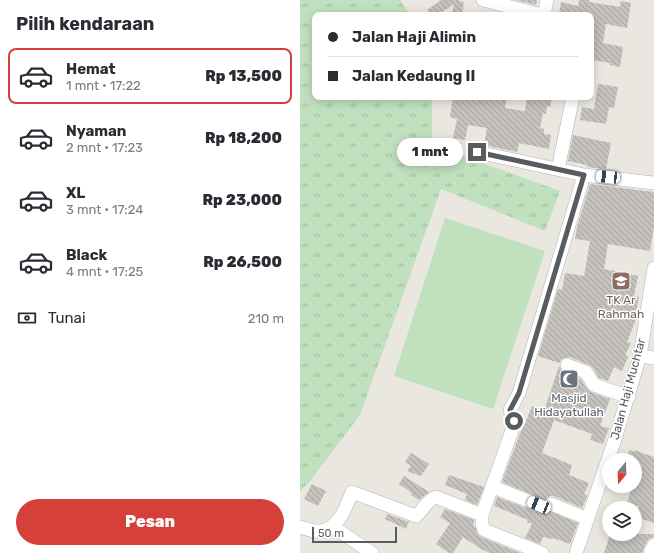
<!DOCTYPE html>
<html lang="id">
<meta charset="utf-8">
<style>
:root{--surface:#fff;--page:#f2f2f3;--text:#2b2b33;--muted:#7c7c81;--line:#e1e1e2;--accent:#d5403b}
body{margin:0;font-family:Rubik,sans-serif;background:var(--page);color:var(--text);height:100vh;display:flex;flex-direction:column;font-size:15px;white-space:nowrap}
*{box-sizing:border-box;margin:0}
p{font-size:13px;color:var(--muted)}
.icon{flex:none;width:22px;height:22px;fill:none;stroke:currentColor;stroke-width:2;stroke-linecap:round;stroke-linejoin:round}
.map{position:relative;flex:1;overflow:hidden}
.details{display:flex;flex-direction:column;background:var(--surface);width:300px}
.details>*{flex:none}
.top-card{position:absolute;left:12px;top:12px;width:282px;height:88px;border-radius:8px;box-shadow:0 2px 10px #0003;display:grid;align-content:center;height:88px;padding:0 16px;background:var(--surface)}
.needle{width:26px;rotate:199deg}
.fabs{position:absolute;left:302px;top:453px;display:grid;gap:8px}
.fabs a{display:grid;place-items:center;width:40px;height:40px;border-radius:50%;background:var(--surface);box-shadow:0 2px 10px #0003;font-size:20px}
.scale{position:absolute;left:12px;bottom:10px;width:85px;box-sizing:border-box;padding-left:4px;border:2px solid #595c5f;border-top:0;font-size:11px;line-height:14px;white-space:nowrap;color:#595c5f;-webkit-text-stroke:3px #fff;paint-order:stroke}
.end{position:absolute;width:18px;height:18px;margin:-9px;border:5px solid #595c5f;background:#fff;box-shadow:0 0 0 2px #fff}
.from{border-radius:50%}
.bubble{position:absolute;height:28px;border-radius:14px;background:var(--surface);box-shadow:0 2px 10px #0003;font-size:13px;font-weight:800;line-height:28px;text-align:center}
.car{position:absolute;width:12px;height:24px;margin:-12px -6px;border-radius:5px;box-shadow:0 0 3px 1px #0007;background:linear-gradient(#fff 24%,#345 0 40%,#fff 0 76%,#345 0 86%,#fff 0)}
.top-card b{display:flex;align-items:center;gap:14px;height:38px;font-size:15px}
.top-card b+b{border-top:1px solid var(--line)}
.top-card i{width:10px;height:10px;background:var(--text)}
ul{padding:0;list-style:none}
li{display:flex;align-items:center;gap:12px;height:56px;margin:0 8px 6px;padding:0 8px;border:2px solid transparent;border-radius:8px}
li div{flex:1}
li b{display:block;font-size:15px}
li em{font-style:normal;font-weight:800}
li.active{border-color:var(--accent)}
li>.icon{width:36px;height:36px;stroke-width:1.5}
h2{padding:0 16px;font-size:18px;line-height:48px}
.pay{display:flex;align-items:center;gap:10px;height:44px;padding:0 16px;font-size:15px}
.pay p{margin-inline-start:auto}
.primary-button{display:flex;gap:8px;margin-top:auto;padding:8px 16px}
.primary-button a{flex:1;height:46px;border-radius:24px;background:var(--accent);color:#fff;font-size:16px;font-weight:800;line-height:46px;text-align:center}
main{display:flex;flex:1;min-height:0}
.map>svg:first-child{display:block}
</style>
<main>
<section class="details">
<h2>Pilih kendaraan</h2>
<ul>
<li class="active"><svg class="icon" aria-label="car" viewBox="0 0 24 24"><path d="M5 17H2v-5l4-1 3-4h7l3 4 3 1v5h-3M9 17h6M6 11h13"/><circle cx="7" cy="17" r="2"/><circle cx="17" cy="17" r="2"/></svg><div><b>Hemat</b><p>1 mnt · 17:22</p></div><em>Rp 13,500</em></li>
<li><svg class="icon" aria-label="car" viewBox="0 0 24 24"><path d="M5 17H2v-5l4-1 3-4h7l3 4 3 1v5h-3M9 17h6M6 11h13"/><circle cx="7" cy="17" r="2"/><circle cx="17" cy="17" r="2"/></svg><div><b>Nyaman</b><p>2 mnt · 17:23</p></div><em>Rp 18,200</em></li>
<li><svg class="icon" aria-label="car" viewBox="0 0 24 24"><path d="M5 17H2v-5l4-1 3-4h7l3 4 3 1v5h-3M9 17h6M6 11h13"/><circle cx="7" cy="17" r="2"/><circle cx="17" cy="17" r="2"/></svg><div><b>XL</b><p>3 mnt · 17:24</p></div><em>Rp 23,000</em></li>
<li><svg class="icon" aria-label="car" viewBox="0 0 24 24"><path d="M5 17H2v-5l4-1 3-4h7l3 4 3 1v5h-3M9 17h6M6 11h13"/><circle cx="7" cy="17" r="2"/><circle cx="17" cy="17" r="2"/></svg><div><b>Black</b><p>4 mnt · 17:25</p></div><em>Rp 26,500</em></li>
</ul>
<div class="pay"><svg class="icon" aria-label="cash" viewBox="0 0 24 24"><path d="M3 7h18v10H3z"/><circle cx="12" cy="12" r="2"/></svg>Tunai<p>210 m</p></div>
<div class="primary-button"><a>Pesan</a></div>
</section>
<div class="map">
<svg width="354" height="553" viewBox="0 0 354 553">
<defs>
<pattern id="grass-tufts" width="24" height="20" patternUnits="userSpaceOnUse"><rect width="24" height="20" fill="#c0e0be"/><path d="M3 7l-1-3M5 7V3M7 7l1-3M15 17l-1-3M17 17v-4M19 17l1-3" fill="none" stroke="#9fb99e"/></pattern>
<pattern id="building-back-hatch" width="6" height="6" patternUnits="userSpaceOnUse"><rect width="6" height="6" fill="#c5c2bd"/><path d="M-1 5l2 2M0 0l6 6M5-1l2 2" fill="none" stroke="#a3a19d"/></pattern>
</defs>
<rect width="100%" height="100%" fill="#eae7e0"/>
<path fill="url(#grass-tufts)" d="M0 0H100L110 15H15V97H132V145L260 191 245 231 141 189 60 415 10 481 0 491Z"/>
<path fill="#c0e0be" d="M145 218 245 251 193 409 94 376Z"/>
<path fill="url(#building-back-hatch)" d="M141 0H160L159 1 164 2 162 15H152L154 4 138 15H131L127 10Z
M216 0H237L236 5Z
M279 0H289V2L320 7 321 1 331 3 327 28 306 24 303 43 323 47 320 67 310 65V63L291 60V15H259L261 2 278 6Z
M298 84 318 87 314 108 309 107 306 124 280 120 282 107 294 109Z
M153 97H207L205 108 225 111 227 97H252L250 107 247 106 246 114 243 113 240 128 244 129V134L251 135 249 149 219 143 217 152 184 145 187 128 168 125 165 140 153 138 157 119 150 117Z
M273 135 311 143 306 169 287 167V165L268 161Z
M290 184 354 192V227L350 251 308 244 304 269 338 276 334 296 339 297 335 317H337L327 342 331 343 325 355 328 357 322 371 314 367 308 381 299 378 293 368 289 365 270 357 262 359 259 363 238 356 258 289 262 290 265 273 284 276 290 241 275 239 277 227Z
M259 366 261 370 264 372 281 379 287 389 291 392 310 399 300 426 309 428 303 444 290 440 292 434 254 420 242 453 272 465 269 475 289 483 284 494 287 496 282 508 254 496H250L245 500 202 482 222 428V423L225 424 232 406 244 411Z
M329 450 334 452V450L354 457V523L336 517 339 506 327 503 332 486H335V460H326Z
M111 453 129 464 121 476 107 471 111 466 105 462Z
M149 475 184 487 177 505 165 500 167 494 145 485Z
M104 476 129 492 119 500 111 495 112 493 99 484Z
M12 484 26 491 18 506 4 499Z
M197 497 236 512 241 513 245 509 278 523 270 544 253 538 252 539 243 537 240 544 225 538 232 524 227 522 228 520 194 506Z
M145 509 174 520 173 526 175 527 178 535 181 537 220 553H190L181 549 163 537 153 553H149L136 544 150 523 140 517Z
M87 514 109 522 106 529 85 519Z
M310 534H354V537L350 538 347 541 342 553H304Z"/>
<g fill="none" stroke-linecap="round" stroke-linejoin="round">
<g stroke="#b1b3b6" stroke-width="14">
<path id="minor" d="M183 0 242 15
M244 15 247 0
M177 152 284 175 354 183
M258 169 273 97
M340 356 354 358
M267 365 286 372 294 385 329 397
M193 487 239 505
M251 504 288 519
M182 515 214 425V421L210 410 219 393 284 175
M0 527C5 528 11 531 16 531 37 533 46 508 52 492L116 516C124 510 125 501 136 497L182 515V524L184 530 242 553
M33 527 72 553
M276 553 316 436 340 356 354 268
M350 553 354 545"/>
</g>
<use href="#minor" stroke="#fff" stroke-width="13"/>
</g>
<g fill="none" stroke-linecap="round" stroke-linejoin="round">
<path stroke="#595c5f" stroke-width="5" d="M177 152 284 175 219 393 210 410 214 421"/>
</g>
<defs>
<g id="school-square" transform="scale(1)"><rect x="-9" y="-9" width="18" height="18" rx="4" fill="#8d6e63" stroke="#fff"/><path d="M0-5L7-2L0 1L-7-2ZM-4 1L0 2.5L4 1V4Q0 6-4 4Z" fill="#fff"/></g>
<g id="mosque-square" transform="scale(1)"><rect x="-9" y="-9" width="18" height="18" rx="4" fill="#6b7280" stroke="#fff"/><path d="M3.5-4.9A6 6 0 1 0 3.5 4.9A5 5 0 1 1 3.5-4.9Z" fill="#fff"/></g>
</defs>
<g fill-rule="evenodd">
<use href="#school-square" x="321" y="281"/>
<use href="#mosque-square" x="269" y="379"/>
</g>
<g text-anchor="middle" stroke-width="3" stroke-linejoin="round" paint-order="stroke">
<g font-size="12" fill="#785e54" stroke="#fff">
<text x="321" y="304">TK Ar<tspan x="321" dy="14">Rahmah</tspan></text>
</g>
<g font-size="12" fill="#595c5f" stroke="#fff">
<text transform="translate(328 389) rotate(-75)" y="4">Jalan Haji Muchtar</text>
</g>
<g font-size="12" fill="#5b616d" stroke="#fff">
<text x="269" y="402">Masjid<tspan x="269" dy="14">Hidayatullah</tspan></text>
</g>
</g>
</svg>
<div class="fabs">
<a><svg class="needle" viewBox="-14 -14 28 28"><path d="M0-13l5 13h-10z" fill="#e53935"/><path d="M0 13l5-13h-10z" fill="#7c7c81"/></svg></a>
<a><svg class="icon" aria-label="layers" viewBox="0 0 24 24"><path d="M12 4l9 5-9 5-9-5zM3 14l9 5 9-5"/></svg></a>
</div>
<div class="scale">50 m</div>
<i class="end from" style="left:214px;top:421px"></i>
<i class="end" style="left:177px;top:152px"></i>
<div class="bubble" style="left:97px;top:138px;width:66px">1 mnt</div>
<i class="car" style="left:308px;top:177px;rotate:276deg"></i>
<i class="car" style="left:239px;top:505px;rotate:292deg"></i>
<div class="top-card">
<b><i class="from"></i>Jalan Haji Alimin</b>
<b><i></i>Jalan Kedaung II</b>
</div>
</div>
</main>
